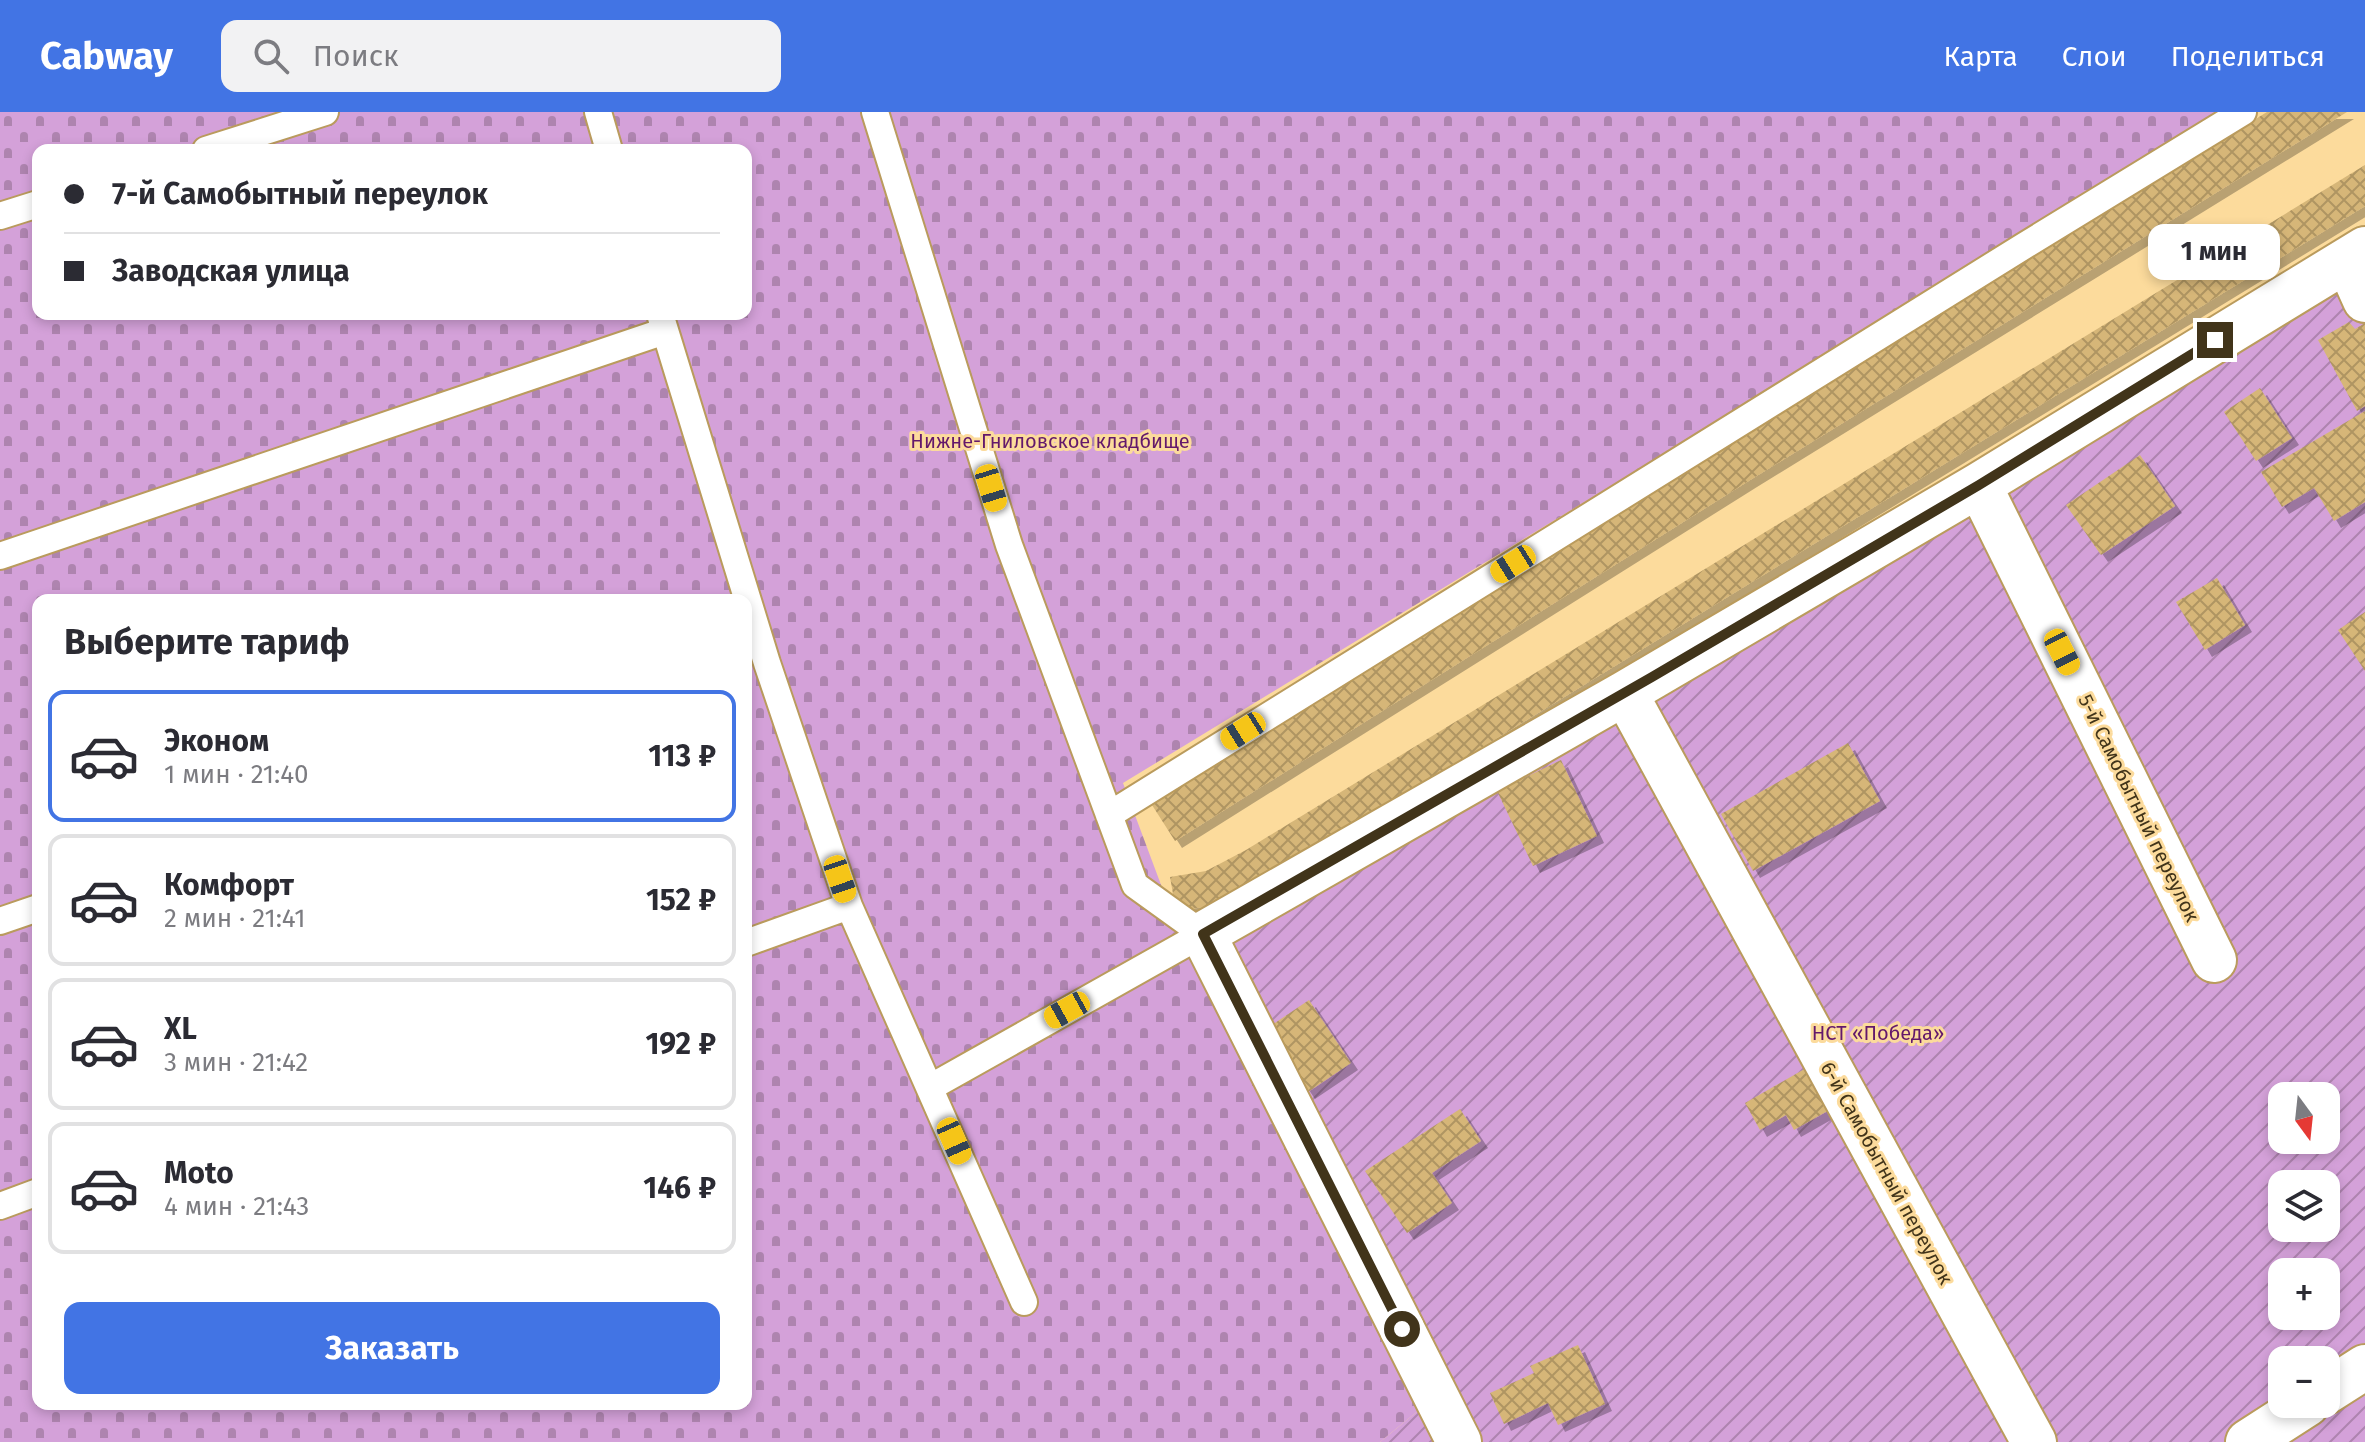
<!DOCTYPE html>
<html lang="ru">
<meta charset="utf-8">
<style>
:root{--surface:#fff;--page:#f2f2f3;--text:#2b2b33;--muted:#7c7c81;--line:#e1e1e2;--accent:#4274e4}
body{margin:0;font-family:"Fira Sans",sans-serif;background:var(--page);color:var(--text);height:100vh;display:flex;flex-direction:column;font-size:30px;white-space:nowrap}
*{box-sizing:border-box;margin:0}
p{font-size:26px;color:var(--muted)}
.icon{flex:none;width:44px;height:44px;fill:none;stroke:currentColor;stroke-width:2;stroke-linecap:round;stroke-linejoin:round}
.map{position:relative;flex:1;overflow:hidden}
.drawer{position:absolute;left:32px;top:482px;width:720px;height:816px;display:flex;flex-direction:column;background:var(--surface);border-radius:16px;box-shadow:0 4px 12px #0003}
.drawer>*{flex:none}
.guide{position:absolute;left:32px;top:32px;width:720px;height:176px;border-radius:16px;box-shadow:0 4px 12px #0003;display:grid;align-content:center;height:176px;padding:0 32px;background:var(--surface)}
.needle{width:52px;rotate:165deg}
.buttons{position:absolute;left:2268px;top:970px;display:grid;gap:16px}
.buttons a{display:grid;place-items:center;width:72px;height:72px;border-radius:16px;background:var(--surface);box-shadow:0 4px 12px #0003;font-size:40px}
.end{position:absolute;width:36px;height:36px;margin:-18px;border:10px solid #41341a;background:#fff;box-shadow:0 0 0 4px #fff}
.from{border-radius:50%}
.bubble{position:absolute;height:56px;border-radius:16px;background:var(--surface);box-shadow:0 4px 12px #0003;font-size:26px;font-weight:700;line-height:56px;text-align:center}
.car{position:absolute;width:24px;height:48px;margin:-24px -12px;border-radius:10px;box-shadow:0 0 6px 2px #0007;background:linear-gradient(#f5c518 24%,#345 0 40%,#f5c518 0 76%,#345 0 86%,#f5c518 0)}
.guide b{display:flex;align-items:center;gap:28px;height:76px;font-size:30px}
.guide b+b{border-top:2px solid var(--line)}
.guide i{width:20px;height:20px;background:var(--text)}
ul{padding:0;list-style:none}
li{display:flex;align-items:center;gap:24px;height:132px;margin:0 16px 12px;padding:0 16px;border:4px solid var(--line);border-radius:16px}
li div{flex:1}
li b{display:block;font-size:30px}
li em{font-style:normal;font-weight:700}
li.on{border-color:var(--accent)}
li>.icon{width:72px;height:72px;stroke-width:1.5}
h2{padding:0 32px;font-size:36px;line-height:96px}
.action{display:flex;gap:16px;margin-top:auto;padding:16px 32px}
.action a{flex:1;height:92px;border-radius:16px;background:var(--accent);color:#fff;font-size:32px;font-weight:700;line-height:92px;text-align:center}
header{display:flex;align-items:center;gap:48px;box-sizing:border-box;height:112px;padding:0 40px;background:var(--accent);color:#fff}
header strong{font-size:38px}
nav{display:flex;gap:44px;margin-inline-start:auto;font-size:28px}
.search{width:560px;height:72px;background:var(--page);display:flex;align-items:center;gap:20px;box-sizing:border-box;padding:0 28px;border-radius:16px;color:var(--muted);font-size:30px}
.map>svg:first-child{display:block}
</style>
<header>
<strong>Cabway</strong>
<div class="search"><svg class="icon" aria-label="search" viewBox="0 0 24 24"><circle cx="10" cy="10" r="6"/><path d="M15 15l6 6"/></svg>Поиск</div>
<nav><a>Карта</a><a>Слои</a><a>Поделиться</a></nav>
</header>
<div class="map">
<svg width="2365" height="1330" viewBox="0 0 2365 1330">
<defs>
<pattern id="cemetery-stones" width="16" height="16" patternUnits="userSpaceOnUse" patternTransform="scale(2)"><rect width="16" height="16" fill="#d4a1d9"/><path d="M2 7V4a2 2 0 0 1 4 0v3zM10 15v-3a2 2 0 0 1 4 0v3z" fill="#ae84af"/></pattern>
<pattern id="garden-furrows" width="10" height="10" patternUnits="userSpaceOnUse" patternTransform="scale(2)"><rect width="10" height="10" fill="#d4a1d9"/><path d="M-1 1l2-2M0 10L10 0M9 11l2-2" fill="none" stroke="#ae84af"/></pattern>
<pattern id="building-cross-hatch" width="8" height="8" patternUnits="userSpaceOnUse" patternTransform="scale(2)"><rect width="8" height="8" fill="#d6b678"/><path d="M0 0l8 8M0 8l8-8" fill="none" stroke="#af9562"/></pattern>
<filter id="shadow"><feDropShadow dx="7" dy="7" stdDeviation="0" flood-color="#0004"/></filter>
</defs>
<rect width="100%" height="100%" fill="#fcdb9c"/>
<path fill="url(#cemetery-stones)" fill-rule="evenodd" d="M0 0H2225L1123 671 1173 805 1430 1289 1380 1330H0ZM38 38H746V202H38ZM38 488H746V1292H38Z"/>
<path fill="url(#garden-furrows)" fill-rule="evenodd" d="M2365 147V1330H1469L1220 834ZM2282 984H2326V1028H2282ZM2282 1072H2326V1116H2282ZM2282 1160H2326V1204H2282ZM2282 1248H2326V1292H2282Z
M1430 1289 1451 1330H1380Z"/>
<path fill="url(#building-cross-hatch)" filter="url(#shadow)" d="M2267 0H2347L1750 368 1175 729 1152 693 1728 332Z
M2365 53V94L1264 769 1217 793 1176 799 1170 765 1206 759 1246 738Z
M2349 210 2355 217 2365 211V294L2357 299 2318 228Z
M2260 276 2292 326 2256 349 2224 300Z
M2365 299V390L2334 409 2314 376 2282 395 2261 360Z
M2140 343 2175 394 2101 443 2066 393Z
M2217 466 2245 513 2205 538 2176 490Z
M2365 500V559L2338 518Z
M1848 631 1880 689 1753 759 1721 702Z
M1561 648 1597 724 1533 754 1497 679Z
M1309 888 1351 951 1308 980 1266 917Z
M1808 955 1831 997 1794 1018 1786 1003 1760 1018 1745 991Z
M1460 997 1481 1029 1432 1061 1452 1091 1407 1121 1365 1059Z
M1578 1233 1605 1292 1558 1313 1548 1291 1504 1312 1490 1281 1534 1261 1530 1254Z"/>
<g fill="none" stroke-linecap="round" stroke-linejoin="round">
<g stroke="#ba9b5d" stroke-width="30">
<path id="service" d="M598 0 609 38
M875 0 1009 433 1135 773 1203 822 931 975
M206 38 325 0
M0 104 38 92
M660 202 767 551 849 794 1024 1190
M0 444 665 219
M1109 703 2024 134 2243 0
M0 809 38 796
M746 831 849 794
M0 1094 38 1080"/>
</g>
<g stroke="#ba9b5d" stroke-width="48">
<path id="minor" d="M2347 148 2365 188
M1979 373 2214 848
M1625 581 2034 1330
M2326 1280 2365 1255
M1459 1330 1203 822 1625 581 1979 373 2365 137
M2248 1330 2307 1292"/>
</g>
<use href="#service" stroke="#fff" stroke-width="26"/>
<use href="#minor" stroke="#fff" stroke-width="44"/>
</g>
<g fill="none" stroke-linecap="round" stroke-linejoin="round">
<path stroke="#41341a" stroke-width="10" d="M1402 1217 1203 822 1652 565 1979 373 2215 228"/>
</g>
<g text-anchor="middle" stroke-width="6" stroke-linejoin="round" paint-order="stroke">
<g font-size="20" fill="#63186b" stroke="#fcdb9c">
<text x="1050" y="336">Нижне-Гниловское кладбище</text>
<text x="1878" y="928">НСТ «Победа»</text>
</g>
<g font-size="20" fill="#41341a" stroke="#fcdb9c">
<text transform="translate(2139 696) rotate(64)" y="7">5-й Самобытный переулок</text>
<text transform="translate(1887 1061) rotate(61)" y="7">6-й Самобытный переулок</text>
</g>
</g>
</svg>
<div class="buttons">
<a><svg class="needle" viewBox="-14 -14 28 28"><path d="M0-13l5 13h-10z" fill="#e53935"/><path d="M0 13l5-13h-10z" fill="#7c7c81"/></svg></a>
<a><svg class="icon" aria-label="layers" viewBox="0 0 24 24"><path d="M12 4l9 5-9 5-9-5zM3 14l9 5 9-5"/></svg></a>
<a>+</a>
<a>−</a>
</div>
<i class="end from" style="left:1402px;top:1217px"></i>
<i class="end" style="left:2215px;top:228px"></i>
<div class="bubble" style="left:2148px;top:112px;width:132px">1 мин</div>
<i class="car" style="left:991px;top:376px;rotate:163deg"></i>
<i class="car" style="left:1513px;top:452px;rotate:238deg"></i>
<i class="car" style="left:2062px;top:540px;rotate:153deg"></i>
<i class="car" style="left:1243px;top:619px;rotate:238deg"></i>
<i class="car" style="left:840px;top:767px;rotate:161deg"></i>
<i class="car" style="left:1067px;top:898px;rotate:241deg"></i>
<i class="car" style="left:954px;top:1029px;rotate:156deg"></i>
<div class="guide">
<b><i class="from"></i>7-й Самобытный переулок</b>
<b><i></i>Заводская улица</b>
</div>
<section class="drawer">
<h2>Выберите тариф</h2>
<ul>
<li class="on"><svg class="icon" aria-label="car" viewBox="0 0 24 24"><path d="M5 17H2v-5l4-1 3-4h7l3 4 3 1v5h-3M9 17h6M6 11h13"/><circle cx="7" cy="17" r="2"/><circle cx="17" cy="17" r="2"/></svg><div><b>Эконом</b><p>1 мин · 21:40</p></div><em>113 ₽</em></li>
<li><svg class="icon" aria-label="car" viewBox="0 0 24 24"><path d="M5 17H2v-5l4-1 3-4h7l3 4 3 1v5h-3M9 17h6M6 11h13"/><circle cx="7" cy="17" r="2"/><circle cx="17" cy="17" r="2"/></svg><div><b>Комфорт</b><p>2 мин · 21:41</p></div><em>152 ₽</em></li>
<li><svg class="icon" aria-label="car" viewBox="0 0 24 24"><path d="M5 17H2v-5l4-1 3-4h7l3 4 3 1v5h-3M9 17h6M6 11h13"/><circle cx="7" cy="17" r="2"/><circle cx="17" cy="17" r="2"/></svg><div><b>XL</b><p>3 мин · 21:42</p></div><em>192 ₽</em></li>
<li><svg class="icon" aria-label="car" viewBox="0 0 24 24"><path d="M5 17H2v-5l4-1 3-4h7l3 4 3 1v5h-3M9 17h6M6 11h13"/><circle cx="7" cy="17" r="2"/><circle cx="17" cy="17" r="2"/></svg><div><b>Moto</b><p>4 мин · 21:43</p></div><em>146 ₽</em></li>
</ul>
<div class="action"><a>Заказать</a></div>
</section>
</div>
